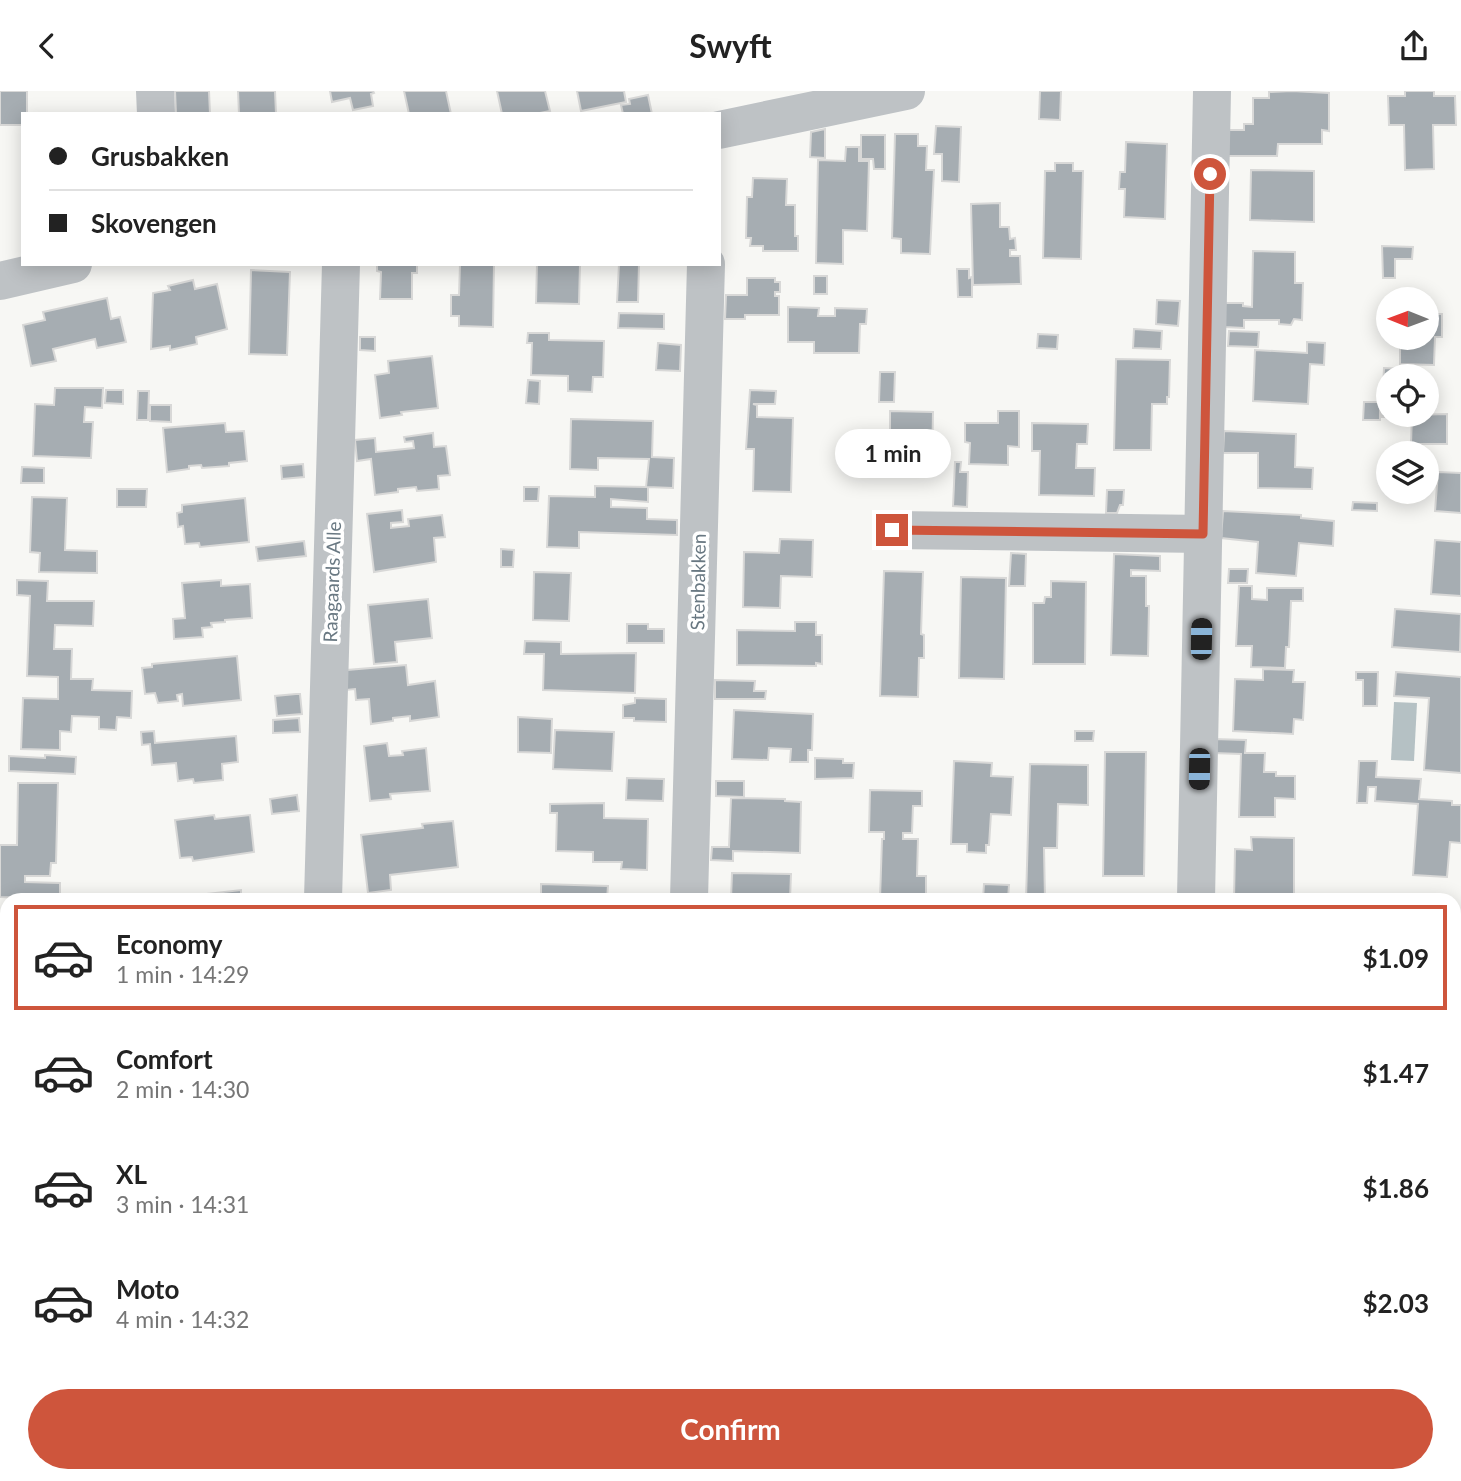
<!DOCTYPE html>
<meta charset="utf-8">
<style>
:root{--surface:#fff;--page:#f2f2f2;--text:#222;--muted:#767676;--line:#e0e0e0;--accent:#ce553c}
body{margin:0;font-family:Lato,sans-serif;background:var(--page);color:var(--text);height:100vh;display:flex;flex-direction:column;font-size:26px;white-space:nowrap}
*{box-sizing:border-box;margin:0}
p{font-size:23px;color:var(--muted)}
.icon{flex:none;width:38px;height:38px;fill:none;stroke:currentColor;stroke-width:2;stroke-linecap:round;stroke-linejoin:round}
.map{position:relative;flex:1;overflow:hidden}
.drawer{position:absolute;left:0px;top:802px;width:1461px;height:590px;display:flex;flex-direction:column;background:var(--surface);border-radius:21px 21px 0 0;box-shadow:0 4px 18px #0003}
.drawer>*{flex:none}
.banner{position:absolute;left:21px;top:21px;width:700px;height:154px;border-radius:0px;box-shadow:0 4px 18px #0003;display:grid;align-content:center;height:154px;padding:0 28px;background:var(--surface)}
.needle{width:46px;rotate:271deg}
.buttons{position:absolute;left:1376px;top:196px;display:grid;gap:14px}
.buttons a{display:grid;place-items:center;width:63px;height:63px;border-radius:50%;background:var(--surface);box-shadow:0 4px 18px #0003;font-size:35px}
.end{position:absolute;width:32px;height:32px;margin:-16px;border:9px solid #ce553c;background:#fff;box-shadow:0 0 0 4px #fff}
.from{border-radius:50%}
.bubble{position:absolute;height:49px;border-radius:24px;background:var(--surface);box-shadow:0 4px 18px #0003;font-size:23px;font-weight:700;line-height:49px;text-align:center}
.car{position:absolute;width:21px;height:42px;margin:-21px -10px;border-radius:9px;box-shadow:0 0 5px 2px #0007;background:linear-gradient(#222 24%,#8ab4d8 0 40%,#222 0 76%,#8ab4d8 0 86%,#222 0)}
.banner b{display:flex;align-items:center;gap:24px;height:66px;font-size:26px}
.banner b+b{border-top:2px solid var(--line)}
.banner i{width:18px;height:18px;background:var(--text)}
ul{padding:12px 0 0;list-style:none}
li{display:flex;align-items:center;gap:21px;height:105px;margin:0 14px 10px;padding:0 14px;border:4px solid transparent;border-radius:0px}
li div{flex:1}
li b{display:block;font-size:26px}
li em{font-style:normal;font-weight:700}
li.current{border-color:var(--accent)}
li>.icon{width:63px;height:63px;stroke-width:1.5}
.primary-button{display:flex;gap:14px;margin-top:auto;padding:14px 28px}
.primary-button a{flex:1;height:80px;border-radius:42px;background:var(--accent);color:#fff;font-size:28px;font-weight:700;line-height:80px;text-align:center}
header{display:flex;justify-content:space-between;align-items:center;height:91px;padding:0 28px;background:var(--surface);font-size:32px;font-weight:700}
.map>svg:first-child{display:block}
</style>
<header><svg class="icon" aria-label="back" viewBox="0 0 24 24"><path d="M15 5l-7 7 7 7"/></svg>Swyft<svg class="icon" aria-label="share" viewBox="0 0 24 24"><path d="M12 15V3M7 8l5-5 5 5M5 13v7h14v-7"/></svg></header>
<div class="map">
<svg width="1461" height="1390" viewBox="0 0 1461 1390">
<rect width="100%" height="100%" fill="#f7f7f4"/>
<path fill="#b5c1c4" d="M1394 611 1417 612 1414 670 1391 669Z"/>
<path fill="#a6adb2" stroke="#d8d8d7" stroke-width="2" d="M0 0H27V23H23V34H0Z
M175 0H209L210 23H176Z
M238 0H275L276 23H239Z
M330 0H373L374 2 371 3 373 15 353 19 350 7 332 11Z
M404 0H446L451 23H409Z
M497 0H545L550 20 535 23H502Z
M577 0H624L626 11 581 20Z
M1040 0H1061L1060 29 1039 28Z
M1292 0 1329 2V40L1322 39V53H1278L1277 65H1228V39H1244V33H1253V7H1269V1Z
M1405 0H1434V5H1455L1456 34H1433L1434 78 1405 79 1404 34H1389L1388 5H1405Z
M648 4 652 23H623L621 14 630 13 629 8Z
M936 35 961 36 959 91 942 90V63H934Z
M825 38V67L810 66 811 41Z
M895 43H918V55H927L926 79H934L930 163 901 162V148L892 147Z
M861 44H885V78H874L873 68H861Z
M1126 51 1167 53 1165 128 1124 126 1125 98H1119L1120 81H1125Z
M846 56H859V70H869L867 140 843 139V173L816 172 818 69 845 70Z
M1055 72H1073V80H1083L1081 168 1043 167 1045 80H1055Z
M1251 79 1314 80V131L1250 129Z
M753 87 787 88 786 114H795V145H798V160H763V155H750L751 147H746L747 106H752Z
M1000 112V136H1009L1010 148 1015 147 1016 159H1010V165H1020L1021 193 973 194 971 113Z
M1382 155 1413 156 1412 168H1395V187H1383Z
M1253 160 1295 161V192H1303L1302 229 1294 228 1291 234 1279 233V229H1244V237L1225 236V212H1243V215L1252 216Z
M377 173H417V182H412V208H380L381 181 377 180Z
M460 173H494L493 236 459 235V225H451V204H459Z
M537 173H580L579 213 536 212Z
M619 173H639L638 211H617Z
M957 178H969V187L972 186V206H958Z
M251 179 290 181 287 264 249 263Z
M814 185H827V203H814Z
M747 187H775V191H780V201H775V205H779V224H745V228H725L726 204H747Z
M193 189 195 198 217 193 227 238 196 246 197 253 170 259V255L151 258 153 202 170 199 168 195Z
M107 207 111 228 120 226 126 251 97 257 95 248 53 258 56 270 31 275 23 234 45 229 43 221Z
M1157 209 1180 210 1178 235 1156 233Z
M788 216 819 217 818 225H835V217L867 218 866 233H860L859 262H814V251H788Z
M1426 220H1436V223H1442V246H1435L1434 274 1400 273V247H1426Z
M619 222 664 223V238L618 237Z
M1134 238 1162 240 1161 258 1133 257Z
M1229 240 1259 241 1258 256 1228 255Z
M528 242H549V249L604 250 603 286H593L592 301 568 300V285L531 284 532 252H527Z
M1038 243 1058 244 1057 258 1037 257Z
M360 246H375V260L360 259Z
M1307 251 1325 252 1324 274 1310 273 1308 313 1253 310 1255 259 1307 262Z
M658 252 681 254 680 280 656 279Z
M432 265 438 317 401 321 402 324 380 327 375 284 389 282 388 270Z
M1116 268 1170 269 1169 306H1167V313H1152L1151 359H1114Z
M1384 277 1421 279V285H1388V298H1383Z
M880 281H895L894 311H879Z
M528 289 540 290 539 313 526 312Z
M55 297H103L102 317 85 316 84 331H93L91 367 33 365 35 313 54 314Z
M106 299H123V313L105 312Z
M750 299 776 300 775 313H753L757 314V326L793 327 791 401 753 400 754 358H746Z
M138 300H149L148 329H137Z
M1388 304V324H1408V326H1382L1381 305Z
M1364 311H1380V329H1363Z
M150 314H171V331L150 330Z
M890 320 933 321 932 375H897V349H890Z
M998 320H1019V356L1008 355V374L969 373 970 352 965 351V332H998Z
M1447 323V353H1411L1412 324Z
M571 328 653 330 652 366 674 367 673 397 648 396V411L611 408V416L647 417V428L677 429V444L579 441V457L547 456 549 405 595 406V395L646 396 649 368 598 367V379L570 378Z
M225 332 226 341 244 340 247 370 229 372V375L202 377 201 374 189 375V378L167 381 163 337Z
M1032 332 1088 333 1087 353H1077L1076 377H1095L1094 405 1039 404 1040 360H1032Z
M1224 340 1296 343 1295 376 1313 377 1312 398 1258 397V362H1223Z
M433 342 434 356 446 355 450 384 438 385 439 398 417 400 416 396 398 398V401L375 404 371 368 357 370 355 349 375 347 376 361 414 357 413 350 405 351 404 346Z
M955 371H961L960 381H968L967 416 953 415Z
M303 373 304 386 282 388 281 375Z
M22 376 44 377V392H21Z
M1438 381 1461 382V422L1435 420Z
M524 396H539L538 410H524Z
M117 398H147L146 416H117Z
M1107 399H1124L1123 414H1120L1117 422H1106Z
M32 406 67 407 65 459 97 460V482L39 481 40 462 30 461Z
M245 407 249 451 200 456 199 452 185 453 183 435 178 436 177 422 182 421V414Z
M1353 411 1377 412V420L1352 419Z
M402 419 403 431 391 432V437L409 435 408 428 442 424 445 446 434 447 436 471 374 481 367 423Z
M1223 420 1301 424V427L1334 430 1333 455 1299 452 1296 485 1256 482 1258 451 1221 447Z
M780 448 813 449 812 486 781 485 780 517 743 516 744 461 779 462Z
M1435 449 1461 451V505L1431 503Z
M304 450 306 465 258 470 256 456Z
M501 458 514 459 513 476H501Z
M1011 462 1026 463 1025 495H1009Z
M1114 463 1160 465V480L1131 479V485H1146V515H1149L1148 565 1111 564Z
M1229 478H1248L1247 492H1228Z
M884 480 923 481 921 543 924 544V567H919L918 606 880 605Z
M534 481 571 482 569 530 533 529Z
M961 486 1006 487 1004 588 959 587Z
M17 489 48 490 47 510H94L93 535 55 534 54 558H72L71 588H93L92 599 132 600 131 627 117 626 116 639 99 638V626L72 625 71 641 60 640V659L21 658 23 607 58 608V586L27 585 30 505 17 504Z
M221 489V495L250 493 252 527 225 529V531L211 532 212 536 202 537 203 546 174 548 173 528 185 527 182 492Z
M1051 490 1086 491 1085 573H1033V512H1044L1045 506H1051Z
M1239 495H1252V508L1267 509V497H1303V510H1291L1289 556H1286L1285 577 1251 576 1252 555H1236Z
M428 508 432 547 395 551 397 571 374 573 368 514Z
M1395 518 1461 523 1460 561 1392 556Z
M795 531H816V544H822V573L816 572V575L737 574V539L795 540Z
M627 533H648V538H664V552H627Z
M525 550 561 551V563L636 562 635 602 543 599 544 563H524Z
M237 565 241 609 183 615 182 603 177 604 178 610 158 612 155 602 145 603 142 577 152 576V573Z
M406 574 408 594 435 590 439 626 410 630V625L393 627V630L371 633 369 608 356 609 355 598 346 599 347 579Z
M1263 578 1294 579 1293 591H1305L1303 629 1294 628 1293 643 1233 640 1235 588 1263 589Z
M1356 581H1378L1377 615H1363V589H1356Z
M1396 581 1461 586V682L1424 679 1429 607 1394 605Z
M715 589 755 590 754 600H766L765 608H715Z
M296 603H300L302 623 277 625 275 605Z
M635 607 666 608V631L634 630V627H623V614L635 612Z
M734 619 813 623 812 659H808V671H790L791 658 769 657 768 669 732 668Z
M518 626 552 628 551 662 518 661Z
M299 627 300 641 273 642V629Z
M555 639 614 641 612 680 553 678Z
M154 640 155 652 236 645 238 671 222 673 223 689 194 692 193 688 178 690 176 672 152 674 150 653 142 654 141 641Z
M1075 640H1094L1093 650H1075Z
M1213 648 1246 649 1245 662H1265L1264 681H1276V685H1295V708L1275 707V726H1239L1241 663 1213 662Z
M387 652 389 665 403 664 402 660 426 657 430 700 390 703 391 708 370 710 364 655Z
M1105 661H1146L1144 785H1103Z
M45 664 76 666 75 683 9 680V665L45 667Z
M815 667 843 668V672H854L853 687 815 688Z
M954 670 992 672 991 685 1013 686 1011 724 991 723 989 754H986V762L967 761V753H951Z
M1359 670H1377L1376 686 1421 688 1419 708 1452 710V714H1461V752L1450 751 1447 786 1413 784 1418 713 1375 710 1376 696H1368L1367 712H1357Z
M1030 673 1088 674V714L1058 713 1057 757H1044L1045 808H1026Z
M627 687 664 688 663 710 626 709Z
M716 690H744V706L716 705Z
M18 692H58L56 772H51L50 785H25V791L60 792V808L0 806V754H17Z
M870 699 922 700V715H913L912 742H903V748H918L917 785H926V808H880L882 748H884V741H869Z
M297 704 299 720 272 723 270 708Z
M731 707 785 708V710L801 711 800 762 733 760V770L711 769 712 756H729Z
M604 712V727L648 728 647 779 621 778 622 771H593V761L556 760 557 722H550V713Z
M214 724 215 728 250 724 254 761 193 770 192 766 180 767 175 729Z
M453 730 458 776 390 784 391 799 368 802 361 744 423 737 422 733Z
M1251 746 1294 747V808H1234L1235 758 1252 759Z
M732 782 791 783 790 808H731Z
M541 793 608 795 607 808H541Z
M984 793 1009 794 1008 808H983Z
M241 799V808H172L171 807Z
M1454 978H1461V1002H1454Z
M1454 1079H1461V1120L1454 1119Z
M0 1182H7V1211H0Z
M1454 1316H1461V1365H1454Z
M0 1332H7V1375H0Z
M114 1384H154V1390H114Z
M415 1384H495V1387H446V1390H414Z
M601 1384H660V1388H601Z
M837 1384H891V1390H837Z
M936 1384H957V1390H936Z
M1135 1384H1173V1390H1135Z
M1236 1384H1303V1385H1280V1390H1236Z
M1331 1384H1396V1387H1376V1390H1331Z"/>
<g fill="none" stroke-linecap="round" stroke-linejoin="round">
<path stroke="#bec2c5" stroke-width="38" d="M155 0 156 23
M719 39 906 0
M0 190 73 173
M892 439 1204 443
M323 808 341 173
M689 808 706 173
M1196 808 1212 0
M1454 1275 1461 1274
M0 1294H7"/>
</g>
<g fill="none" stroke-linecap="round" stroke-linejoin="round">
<path stroke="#ce553c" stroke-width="9" d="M892 439 1203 443 1210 83"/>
</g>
<g text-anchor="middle" stroke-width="7" stroke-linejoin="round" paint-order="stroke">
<g font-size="19" fill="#697882" stroke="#fff">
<text transform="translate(332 491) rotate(-88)" y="7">Raagaards Alle</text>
<text transform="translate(698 491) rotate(-89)" y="7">Stenbakken</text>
</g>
</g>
</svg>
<div class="buttons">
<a><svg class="needle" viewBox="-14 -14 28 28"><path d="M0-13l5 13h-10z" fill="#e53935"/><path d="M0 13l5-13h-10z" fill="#767676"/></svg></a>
<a><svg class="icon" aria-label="locate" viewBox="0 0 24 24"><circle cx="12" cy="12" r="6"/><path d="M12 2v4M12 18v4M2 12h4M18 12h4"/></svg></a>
<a><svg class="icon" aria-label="layers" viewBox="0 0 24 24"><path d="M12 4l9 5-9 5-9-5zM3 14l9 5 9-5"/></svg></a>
</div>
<i class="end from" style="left:1210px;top:83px"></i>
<i class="end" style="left:892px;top:439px"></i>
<div class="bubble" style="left:835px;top:338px;width:116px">1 min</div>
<i class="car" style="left:1201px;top:548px;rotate:1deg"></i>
<i class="car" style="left:1199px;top:678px;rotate:181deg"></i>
<div class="banner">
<b><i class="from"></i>Grusbakken</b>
<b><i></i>Skovengen</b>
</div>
<section class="drawer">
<ul>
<li class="current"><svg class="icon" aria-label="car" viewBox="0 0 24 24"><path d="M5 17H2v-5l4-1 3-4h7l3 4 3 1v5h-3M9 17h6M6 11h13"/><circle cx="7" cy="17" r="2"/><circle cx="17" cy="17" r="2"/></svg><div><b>Economy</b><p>1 min · 14:29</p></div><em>$1.09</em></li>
<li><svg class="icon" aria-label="car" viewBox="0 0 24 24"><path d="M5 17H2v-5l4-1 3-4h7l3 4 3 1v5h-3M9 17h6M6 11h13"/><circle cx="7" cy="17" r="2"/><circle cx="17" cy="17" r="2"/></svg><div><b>Comfort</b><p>2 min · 14:30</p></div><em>$1.47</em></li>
<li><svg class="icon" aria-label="car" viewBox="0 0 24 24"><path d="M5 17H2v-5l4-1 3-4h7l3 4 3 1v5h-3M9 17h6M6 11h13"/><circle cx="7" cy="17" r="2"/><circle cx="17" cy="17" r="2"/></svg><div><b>XL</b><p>3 min · 14:31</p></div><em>$1.86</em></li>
<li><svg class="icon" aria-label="car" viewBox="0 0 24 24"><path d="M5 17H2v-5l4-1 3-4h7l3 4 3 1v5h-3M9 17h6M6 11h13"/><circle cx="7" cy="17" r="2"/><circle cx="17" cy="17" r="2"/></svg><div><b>Moto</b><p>4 min · 14:32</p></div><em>$2.03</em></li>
</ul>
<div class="primary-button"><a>Confirm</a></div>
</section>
</div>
